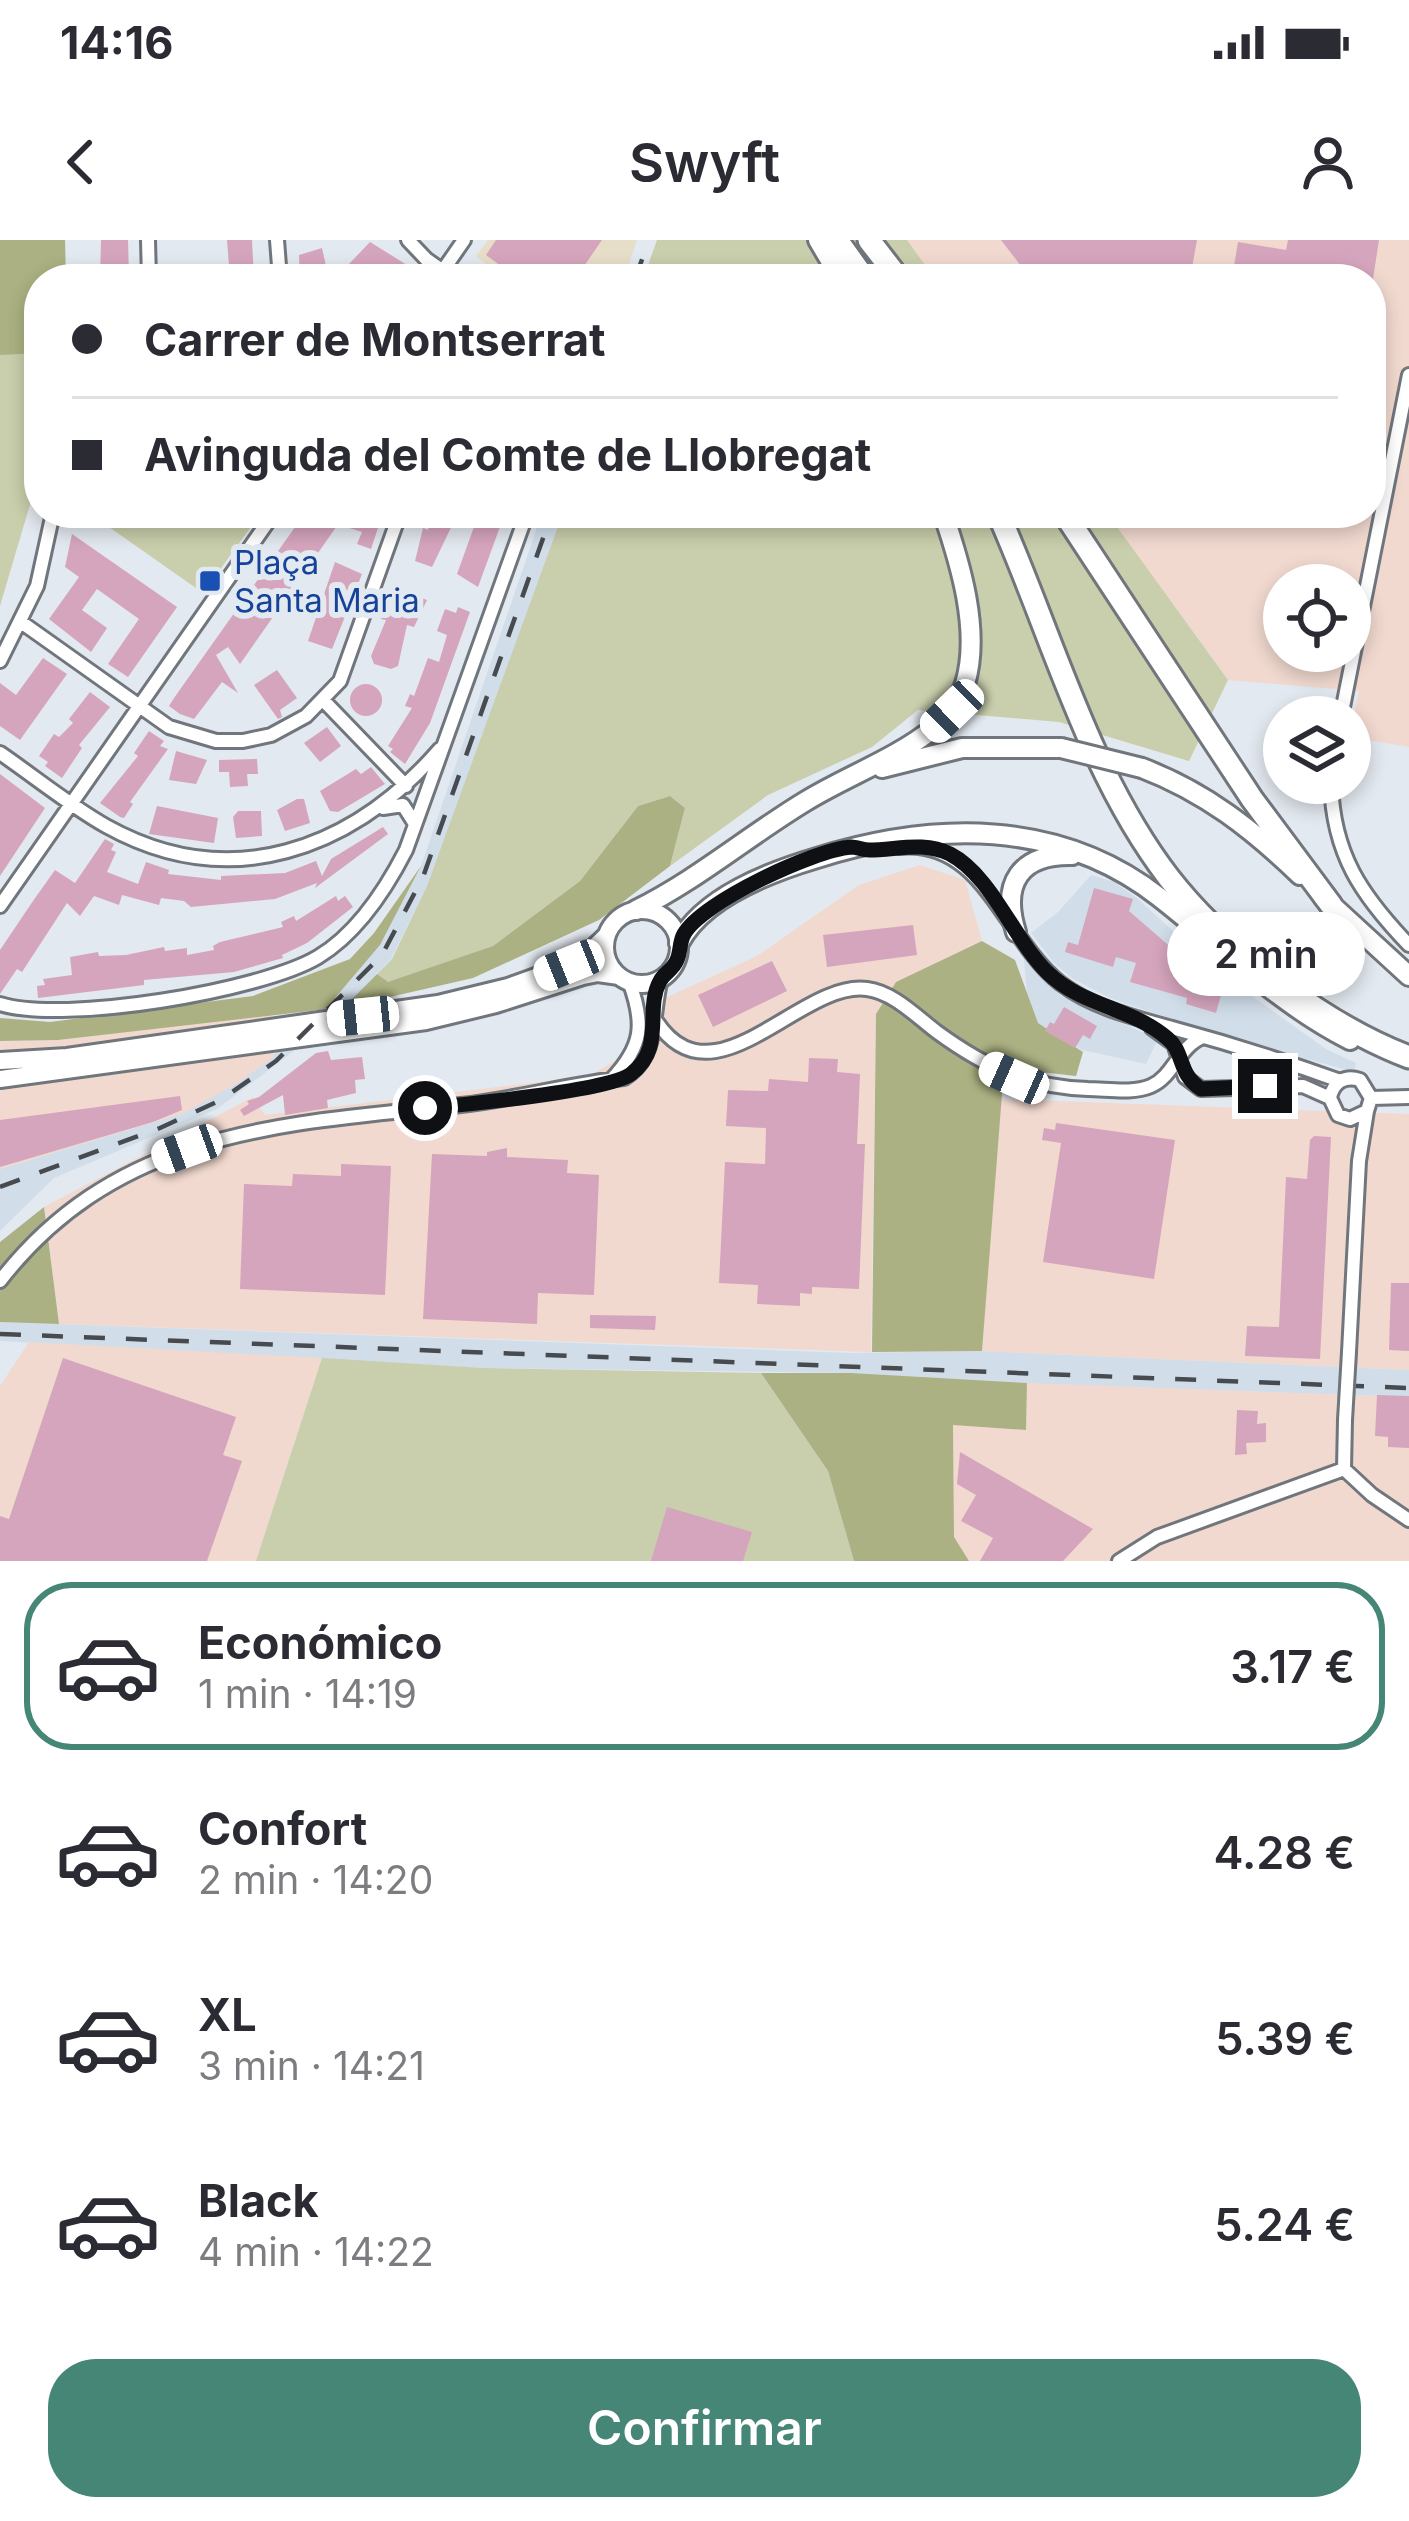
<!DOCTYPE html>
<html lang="es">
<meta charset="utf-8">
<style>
:root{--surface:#fff;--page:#f2f2f3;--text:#2b2b33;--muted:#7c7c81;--line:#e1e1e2;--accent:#458677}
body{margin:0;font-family:Inter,sans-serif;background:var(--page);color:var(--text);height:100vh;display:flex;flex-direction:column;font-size:45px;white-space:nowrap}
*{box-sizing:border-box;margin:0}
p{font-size:39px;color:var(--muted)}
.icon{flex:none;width:66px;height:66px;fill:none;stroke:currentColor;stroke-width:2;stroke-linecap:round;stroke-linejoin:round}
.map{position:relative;height:1321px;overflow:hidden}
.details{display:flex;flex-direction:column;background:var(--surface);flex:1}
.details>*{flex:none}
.guide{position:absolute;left:24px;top:24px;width:1362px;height:264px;border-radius:48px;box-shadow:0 6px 18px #0003;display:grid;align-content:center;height:264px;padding:0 48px;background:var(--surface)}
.controls{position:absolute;left:1263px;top:324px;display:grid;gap:24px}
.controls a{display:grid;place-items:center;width:108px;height:108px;border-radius:50%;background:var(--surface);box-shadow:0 6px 18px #0003;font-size:60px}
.end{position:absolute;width:54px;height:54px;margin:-27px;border:15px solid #0e1013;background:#fff;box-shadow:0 0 0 6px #fff}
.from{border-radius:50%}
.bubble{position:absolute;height:84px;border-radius:42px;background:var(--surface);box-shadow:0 6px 18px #0003;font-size:39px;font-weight:600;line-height:84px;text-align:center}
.car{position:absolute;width:36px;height:72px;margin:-36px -18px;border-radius:15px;box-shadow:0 0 9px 3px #0007;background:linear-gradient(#fff 24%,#345 0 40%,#fff 0 76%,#345 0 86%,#fff 0)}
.guide b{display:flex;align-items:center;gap:42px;height:114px;font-size:45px}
.guide b+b{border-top:3px solid var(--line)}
.guide i{width:30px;height:30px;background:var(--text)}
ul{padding:21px 0 0;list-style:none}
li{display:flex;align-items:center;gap:36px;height:168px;margin:0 24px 18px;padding:0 24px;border:6px solid transparent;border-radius:48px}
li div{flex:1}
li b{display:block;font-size:45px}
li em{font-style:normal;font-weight:600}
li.active{border-color:var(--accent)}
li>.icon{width:108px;height:108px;stroke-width:1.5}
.action{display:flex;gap:24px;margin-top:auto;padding:24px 48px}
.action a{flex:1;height:138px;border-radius:48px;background:var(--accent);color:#fff;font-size:48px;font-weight:600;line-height:138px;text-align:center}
.status{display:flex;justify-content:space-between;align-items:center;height:84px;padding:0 60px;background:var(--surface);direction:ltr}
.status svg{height:33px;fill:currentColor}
header{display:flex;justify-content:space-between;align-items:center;height:156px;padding:0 48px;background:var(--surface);font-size:54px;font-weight:600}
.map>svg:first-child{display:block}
</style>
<div class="status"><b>14:16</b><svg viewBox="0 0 49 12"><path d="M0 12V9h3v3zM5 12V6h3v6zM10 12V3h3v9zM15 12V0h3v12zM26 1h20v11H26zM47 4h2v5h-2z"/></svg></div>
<header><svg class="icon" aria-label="back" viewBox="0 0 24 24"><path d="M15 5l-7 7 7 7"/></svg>Swyft<svg class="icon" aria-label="person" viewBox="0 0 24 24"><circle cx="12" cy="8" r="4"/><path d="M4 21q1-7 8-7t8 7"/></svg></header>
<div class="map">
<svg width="1409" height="1321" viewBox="0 0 1409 1321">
<rect width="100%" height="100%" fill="#e3e9f0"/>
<path fill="#d1deea" d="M542 273H563L507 436 427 646 391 719 346 765 335 758 380 705 421 626Z
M1091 635 1114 642 1138 659 1217 731 1326 809 1356 823 1354 832 1199 789 1110 758 1073 739 1054 723 1031 693 1058 672Z
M1024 720 1061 756 1158 799 1146 824 1082 810 1038 783 1028 764Z
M285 807 294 811 217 869 54 938 0 991V929L184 873Z
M0 1082 851 1113 982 1111 1409 1130V1157L979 1142 851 1133 484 1128 0 1101Z"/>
<path fill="#f1d9cf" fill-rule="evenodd" d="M907 0H1409V507L1350 497 1359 451 1228 440 1107 273H1371V39H935ZM1284 345H1350V411H1284Z
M920 625 965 640 982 701 896 742 876 774 871 1112 59 1084 44 967 253 857 265 875 589 836 641 806 663 759 757 716 859 645Z
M271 774 274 817 236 844 184 873 0 929V801L58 800Z
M1000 859 1409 874V1130L982 1111Z
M29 1102 322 1118 256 1321H0V1146Z
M1027 1143 1409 1157V1321H969L954 1297 953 1184 1026 1190Z"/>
<path fill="#e7dec9" d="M488 0H637L624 39H491L495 32 476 16Z"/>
<path fill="#c9ceac" d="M657 0H907L935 39H643Z
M13 112 39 113V234L0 366V115Z
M89 273H261L203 353Z
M563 273H1107L1228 440 1189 521 1059 482 918 470 872 507 768 555 670 626 685 568 670 556 638 566 580 641 493 706 388 743 377 734 392 719 427 646Z
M322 1118 484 1128 761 1133 828 1231 854 1321H256Z"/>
<path fill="#abb182" d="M0 0H65L66 39H39V113L0 115Z
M670 556 685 568 670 626 599 680 473 738 346 767 58 800 0 801V778L50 782 253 756 350 719 374 693 421 626 380 705 335 758 346 765 377 734 388 742 493 706 580 641 638 566Z
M982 701 1015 720 1038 783 1083 812 1076 836 1004 828 982 1111 872 1112 876 774 896 742Z
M44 967 59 1084 0 1082V1002Z
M761 1133H851L1027 1143 1026 1190 953 1185 954 1297 969 1321H854L828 1231Z"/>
<path fill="#d5a5bd" d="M101 0H128L129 36 100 38Z
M227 0H252L254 39H230Z
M496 0H602L575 39H492L501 26 486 15Z
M1001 0H1197L1190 39H1031Z
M1288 0H1379L1373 39H1243L1244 34 1233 32 1238 2 1286 10Z
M370 2 415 30 409 39H389L369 25 362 35 348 25Z
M322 8 329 39H300L299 15Z
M305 273H346L240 424 228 407 216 415 238 453 222 442 194 479 180 474 169 466 174 458Z
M351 273H383L371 309 357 304 362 292 346 287Z
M425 273H458L432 327 415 321 423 288 428 290 431 278Z
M479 273H505L478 347 457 334Z
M72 294 177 367 128 437 108 424 139 379 97 349 82 370 107 388 91 412 49 379 79 337 65 327Z
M335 322 362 334 332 409 308 401Z
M392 348 427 360 414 387 407 385 398 426 391 429 374 424 371 416 386 380 381 379Z
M458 367 470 372 430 483 405 524 390 512 393 509 388 506 412 468 405 466 410 454 414 456 428 418 439 422 447 395 437 391 445 369 456 373Z
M43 418 67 434 20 500 0 486V443L16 455Z
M277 430 297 458 280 470 282 477 278 479 254 445Z
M350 460a16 16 0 1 1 32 0a16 16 0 1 1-32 0Z
M90 452 110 467 79 505 82 508 62 538 45 526 48 522 39 516 54 494 59 497 73 483 69 479Z
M327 487 341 506 320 522 304 503Z
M149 491 164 501 160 506 168 509 130 562 133 564 124 578 120 577 100 563 138 516 134 513Z
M176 511 207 520 196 544 169 540Z
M257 519 258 534H247L248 546 230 547 229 532H219V520Z
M371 527 385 544 338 572 330 571 320 551 356 529 361 534Z
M0 534 45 568 0 636Z
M297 559H304L310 583 285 591 277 570Z
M157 566 218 578 214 603 149 594Z
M238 571H261L262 596 236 598 233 577Z
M383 587 388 594 315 648 317 643 275 659 191 667 184 661 161 658 159 665 122 655 119 665 94 656 80 676 67 663 22 732 17 729 0 754V710L33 661 55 630 75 643 105 599 114 604 111 610 116 612 107 632 138 644 146 622 169 630 168 634 221 640V636L285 633 316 621 322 636 331 619Z
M1094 648 1133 659 1129 671 1196 729 1194 739 1223 748 1216 773 1186 764 1187 758 1130 742 1136 723 1116 717 1113 727 1065 712 1068 702 1078 705Z
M336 656 338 661 345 656 353 667 307 703 282 715 283 718 234 732 144 740V745L38 758 37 746 45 745 43 739 72 735 70 717 98 712 99 716 126 715 164 707 165 711 187 708V715L214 710 213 706 220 702 283 687 281 682 294 676 296 681Z
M913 685 917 715 827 727 823 695Z
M772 721 787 751 713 787 698 755Z
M1064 767 1097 786 1090 799 1083 795 1075 808 1045 791 1050 782 1054 784Z
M328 811 331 820 362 817 365 839 355 840 356 853 327 860 328 868 285 875 283 855 244 876 240 870 249 864 247 861 259 857 316 813Z
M809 818 838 819 837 832 860 834 857 904H865L859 1049 812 1047V1054L800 1053V1066L757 1064 758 1045 719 1043 725 922 765 924 766 888 726 886 728 850 768 851 769 839 808 842Z
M180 856 182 870 153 882 0 927V880Z
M1056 883 1175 900 1154 1039 1043 1022 1061 903 1042 900 1044 888 1055 890Z
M1314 896 1331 897 1320 1119 1245 1116 1247 1086 1279 1087 1286 937 1307 939 1310 900Z
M507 908V917L568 920 567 933 599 935 594 1055 538 1053 537 1084 423 1079 432 914 487 916V912Z
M341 924 391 926 385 1055 240 1049 244 944 292 946 293 934 341 936Z
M1391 1043H1409V1111L1389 1110Z
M590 1075 656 1076 655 1090 590 1088Z
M63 1118 236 1177 223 1215 242 1221 207 1321H0V1276L9 1279Z
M1377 1155 1409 1156V1208L1388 1207V1197L1375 1196Z
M1237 1170 1258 1171 1257 1184 1266 1183V1202L1246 1203 1247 1214 1235 1215Z
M960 1212 1093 1289 1063 1321H980L993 1298 961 1281 976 1255 957 1244Z
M667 1267 752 1292 743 1321H651Z"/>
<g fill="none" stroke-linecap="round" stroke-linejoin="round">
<g stroke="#70767c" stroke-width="18">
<path id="minor" d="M148 0 149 39
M277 0 280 39
M408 0 426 19 454 39
M437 39 464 0
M21 382 169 487 216 501H243L271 495 306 476 340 441 400 273
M0 421 37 346 53 273
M323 460 406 546
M1341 477 1409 135
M0 513C35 537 69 565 106 586 230 655 352 610 440 509
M1331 543C1333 614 1361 655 1409 705
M383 568 403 565 415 584
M899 607C984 598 1004 699 1060 743 1093 768 1133 777 1172 788 1228 803 1285 821 1340 841
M0 666 274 273
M0 764C63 784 261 751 318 717 358 693 386 649 406 610L527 273
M656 781C714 869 800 740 867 749 893 752 917 777 937 792 985 827 1027 847 1088 849 1107 849 1132 854 1151 846 1174 836 1178 807 1203 797
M1152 788 1174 804 1185 837 1201 849 1303 846 1330 858
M611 840C643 806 645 784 629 741
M1330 858 1338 875 1350 879 1367 871 1371 858
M1330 858C1333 842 1345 835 1360 840L1371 858
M1371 858 1409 857
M0 1041C119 888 285 884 461 865 516 859 569 844 624 838 660 816 651 775 661 739
M1349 1112 1359 921 1367 871
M1345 1180 1344 1229 1372 1255 1409 1280
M1119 1321 1157 1297 1344 1229"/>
</g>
<g stroke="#70767c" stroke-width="22">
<path id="secondary" d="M605 707a37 37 0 1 1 74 0a37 37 0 1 1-74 0Z
M0 821 67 817 438 764 508 747 569 725 584 717 607 695
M0 839 426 781 496 764 583 736 598 733 619 736"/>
</g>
<g stroke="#70767c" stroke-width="24">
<path id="trunk" d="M818 0 841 39
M882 528 962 508H1061
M1142 528C1205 552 1252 589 1300 635
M1324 658 1409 736
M636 670C697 640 748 596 806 561 847 536 897 518 934 488 948 477 959 462 965 444 981 391 960 323 943 273
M1016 692C1001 643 1020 614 1072 615
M679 703C703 657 770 632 817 618 933 582 1058 578 1159 657 1222 706 1277 763 1350 800"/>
</g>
<g stroke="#70767c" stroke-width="27">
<path id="motorway" d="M837 0 865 39
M869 0 899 39
M998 273C1052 394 1087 531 1169 638 1201 679 1240 714 1282 745 1320 773 1364 800 1409 817
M1064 273 1252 559 1331 665"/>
</g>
<use href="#minor" stroke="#fff" stroke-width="12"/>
<use href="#secondary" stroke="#fff" stroke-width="16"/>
<use href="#trunk" stroke="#fff" stroke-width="18"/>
<use href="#motorway" stroke="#fff" stroke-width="21"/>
<path stroke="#474a4e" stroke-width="4.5" stroke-dasharray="21 21" stroke-linecap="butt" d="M635 39 649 0
M0 947 160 888 221 860 276 821 382 715 423 637 552 273
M0 1094 1409 1148"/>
<g stroke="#70767c" stroke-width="18" stroke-linecap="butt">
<path id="minor-bridge" d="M1345 1180 1349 1112"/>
</g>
<g stroke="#70767c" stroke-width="24" stroke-linecap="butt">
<path id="trunk-bridge" d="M1061 508 1142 528"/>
</g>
<use href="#minor-bridge" stroke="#fff" stroke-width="12"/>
<use href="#trunk-bridge" stroke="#fff" stroke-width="18"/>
</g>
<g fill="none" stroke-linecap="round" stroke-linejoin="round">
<path stroke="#0e1013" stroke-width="15" d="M425 868C461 865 608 851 631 834 666 807 644 770 660 741 664 733 673 730 677 720 681 711 679 703 684 694 702 662 814 610 851 607 857 607 863 610 869 610 897 610 923 601 950 614 991 635 1014 700 1048 733 1082 766 1132 768 1167 798 1185 812 1177 833 1201 849L1265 846"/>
</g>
<rect fill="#1a4fb4" stroke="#e3e9f0" stroke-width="4.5" x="198" y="329" width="24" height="24" rx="6"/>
<g text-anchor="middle" stroke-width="12" stroke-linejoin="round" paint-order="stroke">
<g font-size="33" fill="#164399" stroke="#e3e9f0" text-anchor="start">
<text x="234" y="334">Plaça<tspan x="234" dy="38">Santa Maria</tspan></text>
</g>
</g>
</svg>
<div class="controls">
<a><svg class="icon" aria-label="locate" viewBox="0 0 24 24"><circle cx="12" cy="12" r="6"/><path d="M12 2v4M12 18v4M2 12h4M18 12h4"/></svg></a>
<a><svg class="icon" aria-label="layers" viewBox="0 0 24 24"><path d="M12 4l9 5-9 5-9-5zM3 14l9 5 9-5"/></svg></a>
</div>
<i class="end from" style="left:425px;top:868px"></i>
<i class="end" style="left:1265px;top:846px"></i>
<div class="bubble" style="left:1167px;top:672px;width:198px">2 min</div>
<i class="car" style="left:952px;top:471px;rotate:226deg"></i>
<i class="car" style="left:569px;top:725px;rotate:248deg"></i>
<i class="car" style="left:363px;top:776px;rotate:264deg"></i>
<i class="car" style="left:1014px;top:838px;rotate:294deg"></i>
<i class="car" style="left:187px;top:909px;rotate:250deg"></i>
<div class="guide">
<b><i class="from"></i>Carrer de Montserrat</b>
<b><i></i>Avinguda del Comte de Llobregat</b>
</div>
</div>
<section class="details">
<ul>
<li class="active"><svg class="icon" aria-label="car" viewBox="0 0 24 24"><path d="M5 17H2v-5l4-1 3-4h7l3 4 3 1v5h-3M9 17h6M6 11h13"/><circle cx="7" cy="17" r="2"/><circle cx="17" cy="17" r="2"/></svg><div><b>Económico</b><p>1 min · 14:19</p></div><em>3.17 €</em></li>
<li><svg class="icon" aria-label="car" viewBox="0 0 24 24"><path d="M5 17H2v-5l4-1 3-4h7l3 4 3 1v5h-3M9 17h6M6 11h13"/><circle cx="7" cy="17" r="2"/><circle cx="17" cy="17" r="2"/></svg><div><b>Confort</b><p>2 min · 14:20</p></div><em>4.28 €</em></li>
<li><svg class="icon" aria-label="car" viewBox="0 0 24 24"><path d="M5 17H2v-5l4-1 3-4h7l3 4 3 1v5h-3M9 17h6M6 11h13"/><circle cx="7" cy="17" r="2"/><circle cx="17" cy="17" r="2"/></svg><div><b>XL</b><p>3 min · 14:21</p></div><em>5.39 €</em></li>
<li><svg class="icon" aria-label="car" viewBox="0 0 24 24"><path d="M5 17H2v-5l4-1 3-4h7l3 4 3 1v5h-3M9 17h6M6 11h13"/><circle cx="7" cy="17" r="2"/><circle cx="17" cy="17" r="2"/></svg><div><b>Black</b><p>4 min · 14:22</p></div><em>5.24 €</em></li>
</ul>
<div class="action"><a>Confirmar</a></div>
</section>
